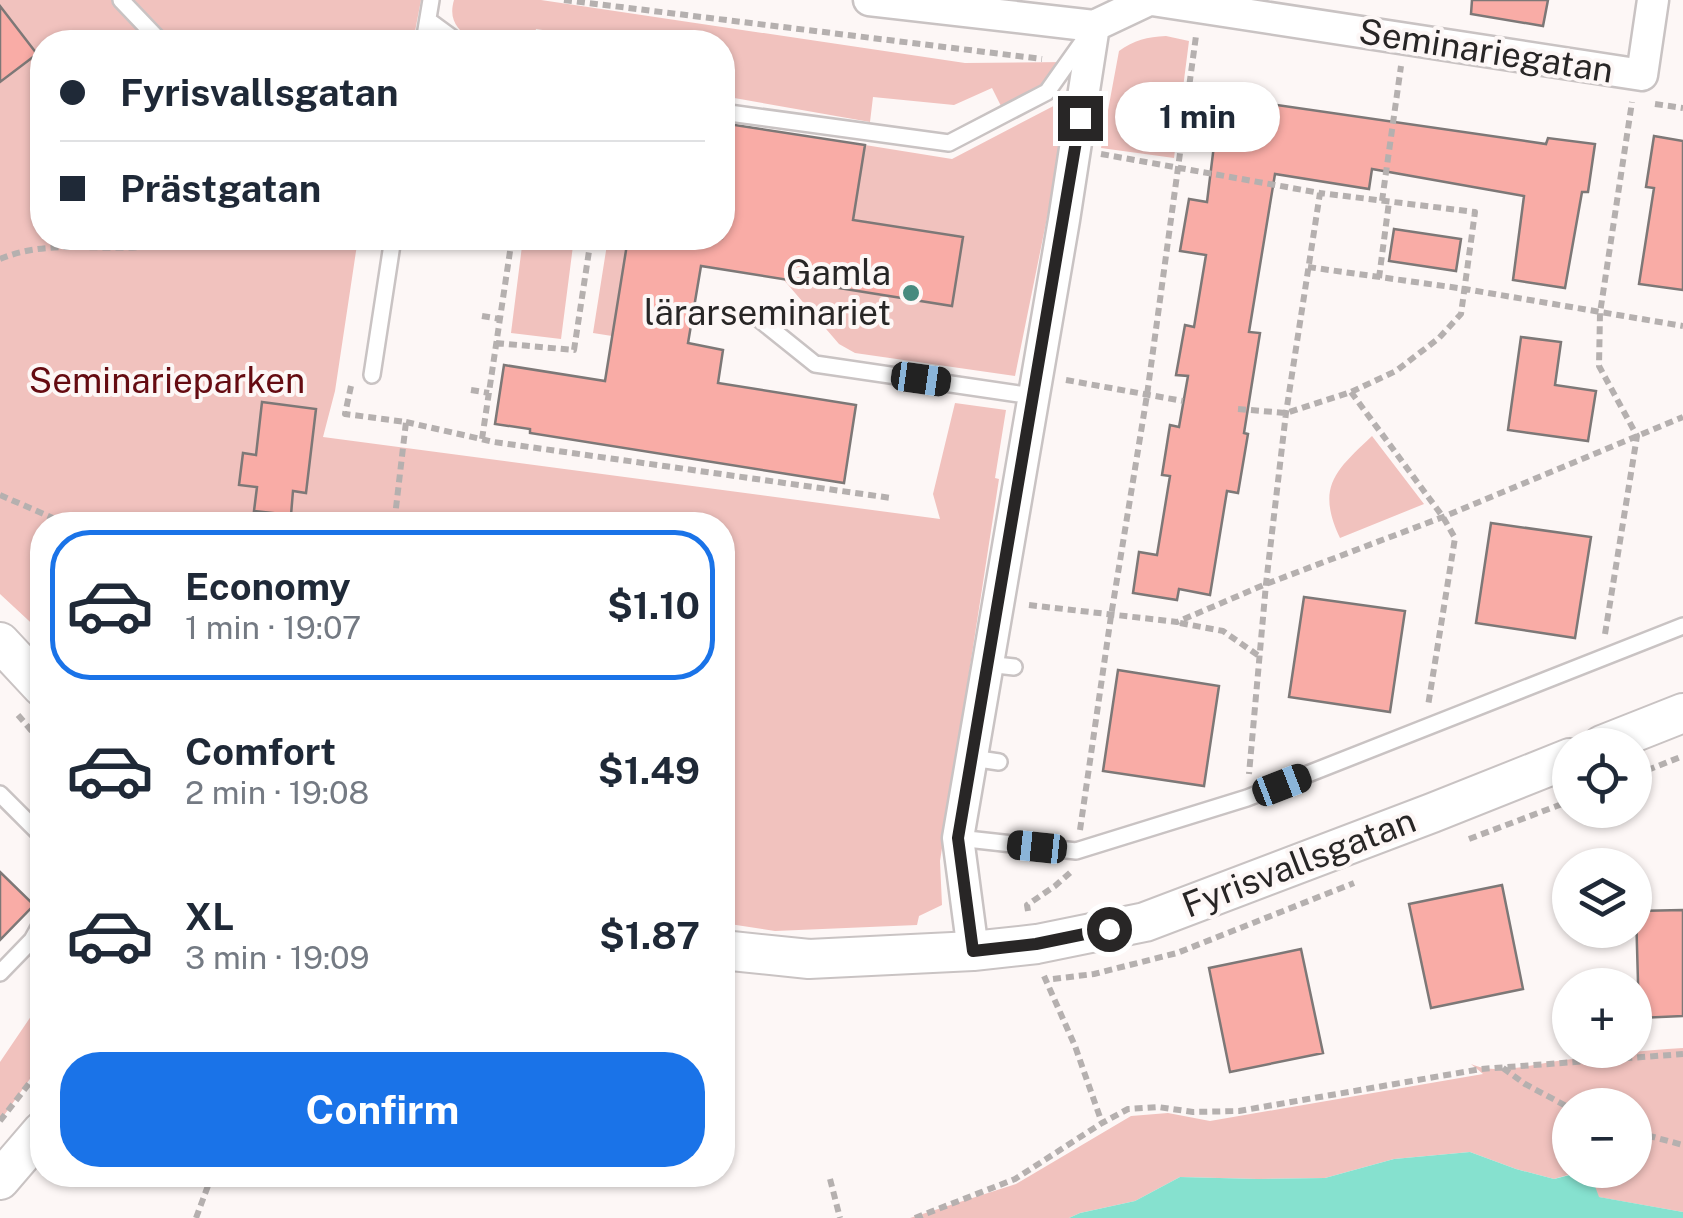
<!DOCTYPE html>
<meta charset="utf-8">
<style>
:root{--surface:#fff;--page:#f6f6f7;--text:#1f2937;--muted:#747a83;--line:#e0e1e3;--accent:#1a73e8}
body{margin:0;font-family:"Public Sans",sans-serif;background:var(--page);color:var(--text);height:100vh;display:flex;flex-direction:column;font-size:38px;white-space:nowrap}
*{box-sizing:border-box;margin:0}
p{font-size:32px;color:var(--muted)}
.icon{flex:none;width:55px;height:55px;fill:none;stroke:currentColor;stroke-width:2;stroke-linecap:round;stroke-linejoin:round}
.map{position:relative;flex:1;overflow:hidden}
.details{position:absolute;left:30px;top:512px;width:705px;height:675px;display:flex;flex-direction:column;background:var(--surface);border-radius:40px;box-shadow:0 2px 8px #0004}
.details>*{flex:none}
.hud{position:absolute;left:30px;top:30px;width:705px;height:220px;border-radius:40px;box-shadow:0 2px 8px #0004;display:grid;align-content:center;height:220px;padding:0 30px;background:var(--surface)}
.buttons{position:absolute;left:1552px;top:728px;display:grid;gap:20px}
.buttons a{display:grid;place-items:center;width:100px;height:100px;border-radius:50%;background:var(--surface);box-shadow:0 2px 8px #0004;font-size:50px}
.end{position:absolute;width:45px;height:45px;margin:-22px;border:12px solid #282626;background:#fff;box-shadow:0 0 0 5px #fff}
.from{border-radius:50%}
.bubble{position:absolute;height:70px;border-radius:35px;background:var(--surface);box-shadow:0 2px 8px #0004;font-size:32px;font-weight:700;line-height:70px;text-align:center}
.car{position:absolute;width:30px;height:60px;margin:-30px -15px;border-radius:12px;box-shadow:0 0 8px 2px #0007;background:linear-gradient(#222 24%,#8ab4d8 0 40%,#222 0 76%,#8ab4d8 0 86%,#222 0)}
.hud b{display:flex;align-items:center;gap:35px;height:95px;font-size:38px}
.hud b+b{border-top:2px solid var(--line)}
.hud i{width:25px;height:25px;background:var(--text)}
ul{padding:18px 0 0;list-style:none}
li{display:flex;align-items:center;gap:30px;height:150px;margin:0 20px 15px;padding:0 10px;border:5px solid transparent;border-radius:40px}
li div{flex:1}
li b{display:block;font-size:38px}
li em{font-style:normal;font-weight:700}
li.active{border-color:var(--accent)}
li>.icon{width:90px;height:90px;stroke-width:1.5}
.button{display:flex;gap:20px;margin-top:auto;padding:20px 30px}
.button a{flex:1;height:115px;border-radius:40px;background:var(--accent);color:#fff;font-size:40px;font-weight:700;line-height:115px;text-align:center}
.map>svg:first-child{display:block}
</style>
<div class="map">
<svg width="1683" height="1218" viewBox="0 0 1683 1218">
<rect width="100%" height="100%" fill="#fdf7f6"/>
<path fill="#f1c2be" d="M0 0H421L413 42H42V238H358L335 391 323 437 940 519 933 494 955 403 1006 410 995 478 999 479 940 861 942 905 919 916 917 925 775 931 723 923 722 525H42V633L0 594Z
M454 0H541L965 63 1068 62 1037 88 1003 110 992 88 954 105 873 97 870 122 723 96 722 42H622L536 29 533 42H472C458 29 448 21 454 0Z
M1166 36 1189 41 1174 158 1101 148 1119 51C1134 40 1147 37 1166 36Z
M1067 99 1066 124 1015 376 855 353 839 344 783 279 952 306 829 216 865 145 952 159Z
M523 238H574L561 339 511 333Z
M608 238H628L612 336 593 333Z
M1372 436 1424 504 1340 538C1316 487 1335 471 1372 436Z
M42 1000V1062L0 1121V1062Z
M1683 1048V1212L1598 1197 1589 1170H1635V1105H1570V1170H1585L1554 1179 1516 1169 1470 1152 1394 1159 1325 1178 1258 1179 1180 1177 1135 1201 1080 1213 1069 1218H910L1016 1184 1131 1116 1168 1113 1210 1121 1483 1074 1471 1064C1495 1075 1531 1065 1557 1061 1599 1056 1641 1050 1683 1048Z"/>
<path fill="#86e1cf" d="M1470 1152 1516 1169 1554 1179 1589 1170 1599 1197 1683 1212V1218H1069L1080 1213 1135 1201 1180 1177 1258 1179 1325 1178 1394 1159Z"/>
<path fill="#f9aca6" stroke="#7d7877" stroke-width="2.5" d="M1472 0H1548L1543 26 1471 14Z
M0 6 37 54 0 82Z
M1195 93 1546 144 1548 138 1595 144 1588 192H1582L1565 288 1513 280 1524 196 1372 169 1369 189 1275 174 1249 332 1260 333 1244 433 1248 434 1238 493 1227 491 1210 595 1179 589 1177 600 1133 593 1139 552 1157 555 1170 476 1162 475 1170 425 1179 427 1188 376 1176 375 1185 325 1194 327 1206 255 1180 251 1189 199 1207 202 1215 137 1189 133Z
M722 123 865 145 853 220 963 237 952 306 701 266 688 343 723 350 718 383 856 405 844 483 530 433V429L495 424 504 365 605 381 628 238H722Z
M1654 136 1683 141V290L1639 284 1654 188 1646 187Z
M1394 229 1461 239 1456 271 1389 261Z
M1521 337 1561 342 1555 385 1596 391 1588 441 1508 430Z
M262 402 316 409 306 493 293 491 291 515 254 511 257 487 239 485 243 453 256 455Z
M1491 523 1591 537 1575 638 1476 623Z
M1304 597 1405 611 1390 712 1289 697Z
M1118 670 1219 686 1204 786 1103 771Z
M0 872 34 905 0 940Z
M1502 885 1523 989 1431 1008 1409 904Z
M1683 910V1016L1639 1018 1636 911Z
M1301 949 1323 1053 1230 1072 1209 968Z"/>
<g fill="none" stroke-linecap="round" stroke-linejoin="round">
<g stroke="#c9c3c3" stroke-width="20">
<path id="service" d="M121 0 161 42
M428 20 458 42
M424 42 431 0
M722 112 949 143 1047 92 1086 37
M754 315 815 364 1033 396
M372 375 393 238
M987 664 1014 667
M972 758 999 762
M0 794 42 836
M958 838 1076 851 1247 798 1683 626
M0 973 32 940 42 922"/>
</g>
<g stroke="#c9c3c3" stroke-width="35">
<path id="minor" d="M869 0 1094 26 1149 0
M1152 0 1642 75 1653 0
M973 951 958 838 1064 220 1094 26"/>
</g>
<g stroke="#c9c3c3" stroke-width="42">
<path id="tertiary" d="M0 642 42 687
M1602 745 1683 713
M722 950 809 959 973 951 1037 944 1145 922 1432 813 1570 758
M0 1180 42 1131"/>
</g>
<path stroke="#b5b0af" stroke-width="6" stroke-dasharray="8 5" stroke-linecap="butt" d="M564 0 1042 59
M1655 104 1683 108
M1101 154 1320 193 1286 413 1266 584 1249 774
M1382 201 1401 66
M335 238 373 246
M0 259C45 240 93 250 141 247 183 244 225 239 268 238
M1308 267 1465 289 1683 326
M1379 278 1389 202
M482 316 500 319
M496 343 574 350 591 238
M1066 380 1183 401
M351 386 345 414 406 422 394 525
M471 390 489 393
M1351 392 1443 517 1455 538 1428 706
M1238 409 1286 413 1351 392 1396 371 1439 338 1461 314 1475 212 1320 193
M406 422 494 442 891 498
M482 439 512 238
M0 495 69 525
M1029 605 1177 622 1266 584 1443 517 1683 417
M1180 623 1223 631 1259 656
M1605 634 1637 436 1599 366 1600 313 1632 102
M18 715 42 743
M1635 775 1683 756
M1080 830 1111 616 1147 395 1196 36
M1469 839 1570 801
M1028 911 1027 905 1055 886 1072 871
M1044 976 1075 1046 1102 1123
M1053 979 1094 974 1177 953 1354 883
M1503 1068 1525 1084 1570 1108
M0 1121 42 1067
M1635 1132 1683 1145
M830 1179 840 1218
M196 1218 212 1175
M915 1218 1015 1179 1102 1123 1128 1109 1158 1107 1193 1112 1239 1111 1481 1069 1683 1054"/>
<use href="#service" stroke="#fff" stroke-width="15"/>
<use href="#minor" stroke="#fff" stroke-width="30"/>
<use href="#tertiary" stroke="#fff" stroke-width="38"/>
</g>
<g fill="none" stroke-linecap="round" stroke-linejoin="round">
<path stroke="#282626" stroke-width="12" d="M1080 118 958 838 973 951 1036 944 1109 929"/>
</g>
<circle fill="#478a7e" stroke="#fdf7f6" stroke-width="4" cx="911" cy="293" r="10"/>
<g text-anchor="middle" stroke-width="8" stroke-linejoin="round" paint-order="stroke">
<g font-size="35" fill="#282626" stroke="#fdf7f6">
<text transform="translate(1486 51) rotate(9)" y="12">Seminariegatan</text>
<text transform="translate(1299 863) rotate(-21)" y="12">Fyrisvallsgatan</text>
</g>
<g font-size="35" fill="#282626" stroke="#fdf7f6" text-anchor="end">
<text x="891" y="285">Gamla<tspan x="891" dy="40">lärarseminariet</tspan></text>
</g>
<g font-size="35" fill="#650b11" stroke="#fdf7f6">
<text x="167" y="393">Seminarieparken</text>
</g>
</g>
</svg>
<div class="buttons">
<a><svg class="icon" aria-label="locate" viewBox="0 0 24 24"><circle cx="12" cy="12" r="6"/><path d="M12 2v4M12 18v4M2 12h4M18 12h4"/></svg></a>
<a><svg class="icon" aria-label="layers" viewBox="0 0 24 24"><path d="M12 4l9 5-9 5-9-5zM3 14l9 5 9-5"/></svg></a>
<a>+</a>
<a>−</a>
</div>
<i class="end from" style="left:1109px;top:929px"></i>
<i class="end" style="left:1080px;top:118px"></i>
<div class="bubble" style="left:1115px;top:82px;width:165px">1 min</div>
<i class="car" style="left:921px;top:379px;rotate:98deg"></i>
<i class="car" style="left:1282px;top:785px;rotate:69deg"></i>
<i class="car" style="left:1037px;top:847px;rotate:276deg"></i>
<div class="hud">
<b><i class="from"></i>Fyrisvallsgatan</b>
<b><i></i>Prästgatan</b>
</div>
<section class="details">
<ul>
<li class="active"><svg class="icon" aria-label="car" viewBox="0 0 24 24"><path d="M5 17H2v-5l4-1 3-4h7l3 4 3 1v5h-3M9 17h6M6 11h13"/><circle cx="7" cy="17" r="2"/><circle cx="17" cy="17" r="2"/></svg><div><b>Economy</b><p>1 min · 19:07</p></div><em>$1.10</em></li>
<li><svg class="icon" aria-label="car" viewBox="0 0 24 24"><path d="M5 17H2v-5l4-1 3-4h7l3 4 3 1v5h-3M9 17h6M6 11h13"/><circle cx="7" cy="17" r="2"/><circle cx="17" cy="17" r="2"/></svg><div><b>Comfort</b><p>2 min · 19:08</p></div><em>$1.49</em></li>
<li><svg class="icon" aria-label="car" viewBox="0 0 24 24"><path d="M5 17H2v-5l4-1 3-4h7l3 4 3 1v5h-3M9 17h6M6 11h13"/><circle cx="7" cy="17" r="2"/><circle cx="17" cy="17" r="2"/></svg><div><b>XL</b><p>3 min · 19:09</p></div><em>$1.87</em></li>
</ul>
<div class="button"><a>Confirm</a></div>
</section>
</div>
